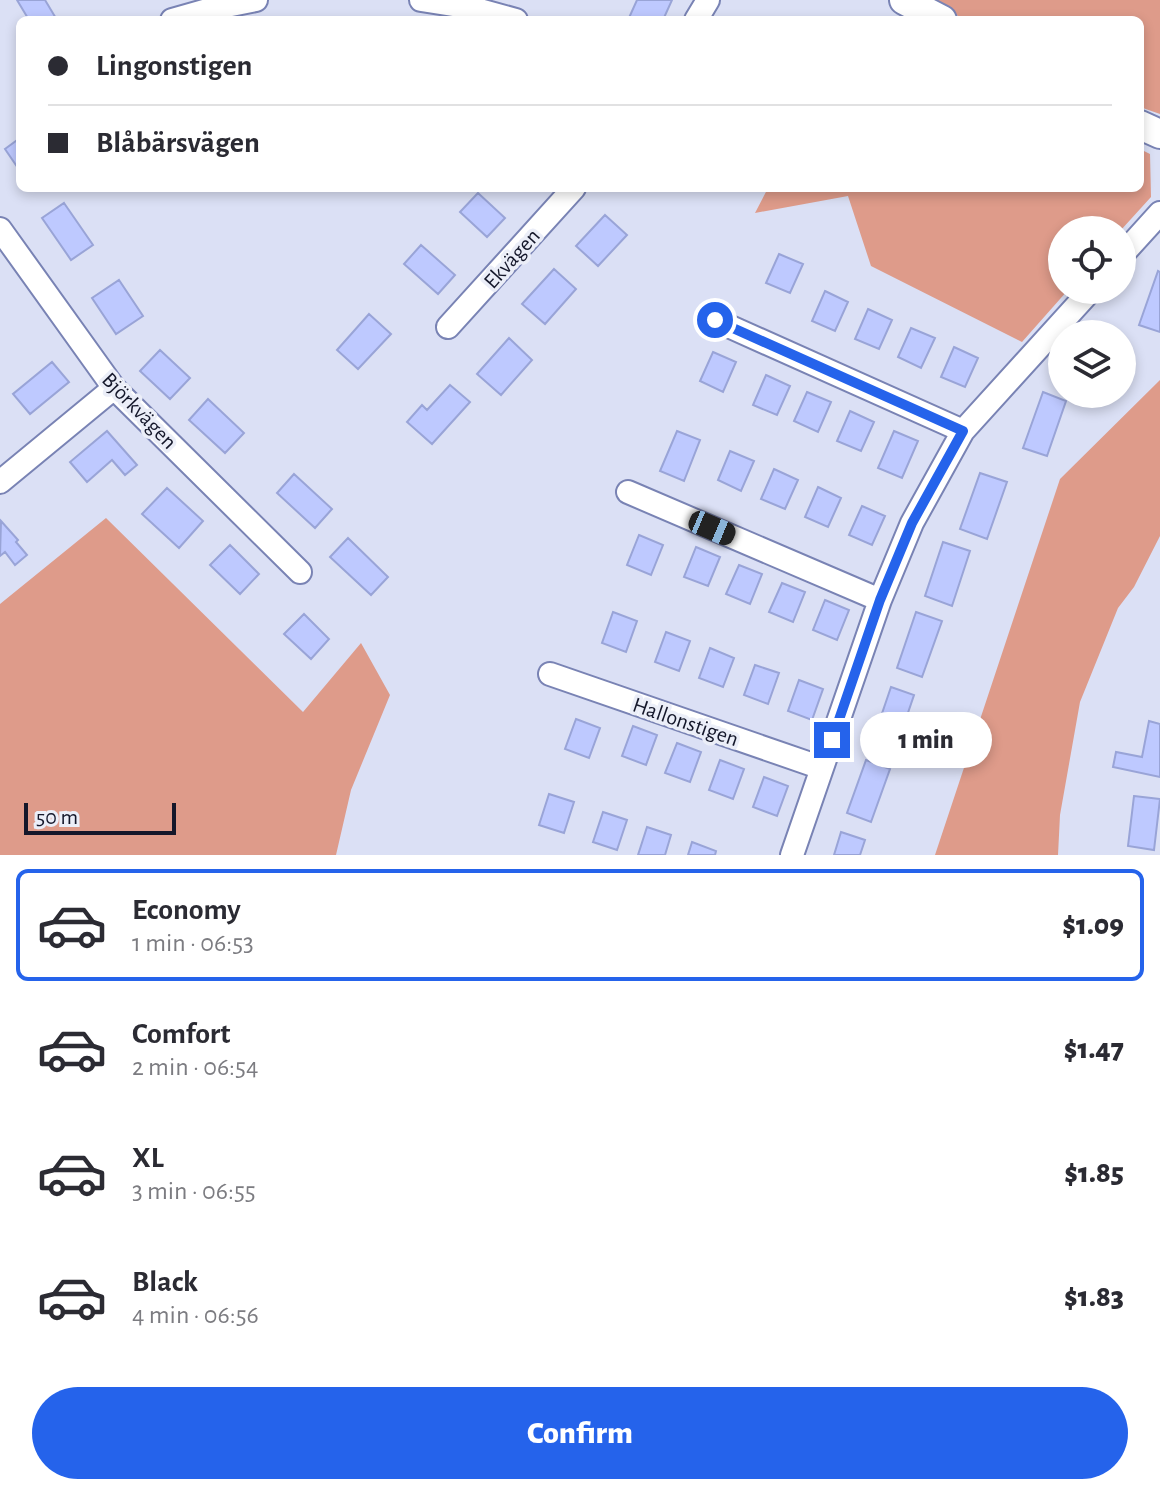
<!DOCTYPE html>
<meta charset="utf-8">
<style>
:root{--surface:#fff;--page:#f7f7f7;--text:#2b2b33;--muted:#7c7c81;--line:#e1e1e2;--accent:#2563eb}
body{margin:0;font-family:"Alegreya Sans",sans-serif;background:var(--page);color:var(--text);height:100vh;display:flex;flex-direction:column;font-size:30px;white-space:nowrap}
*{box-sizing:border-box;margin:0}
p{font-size:26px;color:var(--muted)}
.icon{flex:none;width:44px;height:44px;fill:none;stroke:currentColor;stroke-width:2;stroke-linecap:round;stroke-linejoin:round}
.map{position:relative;height:855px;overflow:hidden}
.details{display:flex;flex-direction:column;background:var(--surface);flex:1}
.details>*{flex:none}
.hud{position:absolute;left:16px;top:16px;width:1128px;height:176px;border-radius:12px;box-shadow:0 4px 12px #0003;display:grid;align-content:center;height:176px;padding:0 32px;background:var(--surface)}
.fabs{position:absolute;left:1048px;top:216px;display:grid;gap:16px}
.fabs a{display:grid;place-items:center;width:88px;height:88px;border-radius:50%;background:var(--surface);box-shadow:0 4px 12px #0003;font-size:40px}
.scale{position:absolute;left:24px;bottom:20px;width:152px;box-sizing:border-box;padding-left:8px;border:4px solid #14172a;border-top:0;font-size:22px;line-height:28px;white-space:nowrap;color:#14172a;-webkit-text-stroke:6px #ebeef8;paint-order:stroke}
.end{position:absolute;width:36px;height:36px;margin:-18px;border:10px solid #2563eb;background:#fff;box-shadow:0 0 0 4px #fff}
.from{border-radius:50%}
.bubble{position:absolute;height:56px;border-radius:28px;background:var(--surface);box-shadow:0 4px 12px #0003;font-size:26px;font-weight:800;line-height:56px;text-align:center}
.car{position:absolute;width:24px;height:48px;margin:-24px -12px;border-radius:10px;box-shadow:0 0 6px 2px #0007;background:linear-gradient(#222 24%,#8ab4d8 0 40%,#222 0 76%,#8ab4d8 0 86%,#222 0)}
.hud b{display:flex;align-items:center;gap:28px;height:76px;font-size:30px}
.hud b+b{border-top:2px solid var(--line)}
.hud i{width:20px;height:20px;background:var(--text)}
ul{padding:14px 0 0;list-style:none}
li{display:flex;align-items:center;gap:24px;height:112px;margin:0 16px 12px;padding:0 16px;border:4px solid transparent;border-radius:12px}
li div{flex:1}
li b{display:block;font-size:30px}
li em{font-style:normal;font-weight:800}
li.active{border-color:var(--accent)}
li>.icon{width:72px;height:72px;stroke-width:1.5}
.cta{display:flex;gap:16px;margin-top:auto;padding:16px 32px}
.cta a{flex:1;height:92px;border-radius:48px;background:var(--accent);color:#fff;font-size:32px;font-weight:800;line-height:92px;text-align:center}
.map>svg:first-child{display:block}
</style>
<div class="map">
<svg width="1160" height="855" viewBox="0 0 1160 855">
<rect width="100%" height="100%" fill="#dbe0f5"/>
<path fill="#de9b8a" d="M928 0H1160V114L1140 107V20H966Z
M1140 149 1150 154 1151 197 1121 230H1062V290H1068L1022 342 871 266 848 196 755 213 768 188H1140Z
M1160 380V536L1134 587 1118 608 1080 702 1060 815 1058 855H935L1060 479Z
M106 518 303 712 361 643 390 695 351 790 336 855H0V604Z"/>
<path fill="#bec9ff" stroke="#99a4d7" stroke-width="2" d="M17 0H45L57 20H29Z
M637 0H672L663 20H628Z
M20 138V171L5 149Z
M478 193 505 218 487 237 460 212Z
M64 203 93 245 71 260 42 218Z
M605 215 627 235 598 266 576 246Z
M421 245 455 275 438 294 404 264Z
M779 254 803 264 790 293 766 283Z
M554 269 576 289 545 324 522 304Z
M1158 271 1160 272V332L1139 325Z
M119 280 143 316 116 334 92 298Z
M825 291 848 302 835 331 812 321Z
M868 309 892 320 879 349 855 339Z
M369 314 391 334 358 369 337 350Z
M911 328 935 338 921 368 898 357Z
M509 338 532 360 501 395 477 374Z
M954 347 978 358 965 387 941 377Z
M160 350 190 378 170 399 140 371Z
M713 352 736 362 723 392 700 381Z
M52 362 69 382 30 414 13 394Z
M766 375 790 386 777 415 753 405Z
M450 385 470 402 432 444 407 422 422 405 427 410Z
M807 392 831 402 818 432 794 421Z
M1043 392 1066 401 1047 456 1023 448Z
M208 399 244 433 225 453 189 420Z
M850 411 874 422 861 451 837 441Z
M107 431 137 465 125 475 112 460 87 482 70 462Z
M677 431 700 440 684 481 660 471Z
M894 431 918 441 902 478 878 468Z
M730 451 754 461 741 491 718 480Z
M774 469 798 480 785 509 761 499Z
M980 473 1007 482 987 539 960 529Z
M294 474 332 509 315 528 277 493Z
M818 487 841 498 828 527 805 517Z
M167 488 203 521 179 548 142 514Z
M862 506 885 516 872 545 849 535Z
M1 521 18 540 16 542 27 555 15 565 5 552 0 556Z
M639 535 663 545 651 575 627 565Z
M348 538 388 577 371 595 330 557Z
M943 542 970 551 952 606 925 596Z
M230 545 259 574 240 594 210 565Z
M696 547 720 557 708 586 684 577Z
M739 565 762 574 750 604 726 594Z
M782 583 805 592 793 622 769 612Z
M825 600 849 610 837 640 813 630Z
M613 612 637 621 626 652 602 643Z
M916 612 942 621 922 677 897 668Z
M304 614 329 639 311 659 284 634Z
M666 632 690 641 679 671 655 662Z
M710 648 734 658 723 687 699 678Z
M755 665 779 673 768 704 744 695Z
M799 680 823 689 812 720 788 711Z
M891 687 914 695 896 748 873 740Z
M576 719 600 728 589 758 565 749Z
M1149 721 1160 724V777L1113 767 1116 752 1142 757Z
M633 726 657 735 646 765 622 756Z
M677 743 701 752 690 782 665 773Z
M720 760 744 769 733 799 709 790Z
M866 760 890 769 871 822 847 813Z
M764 777 788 786 777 816 753 807Z
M549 794 574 802 564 833 539 825Z
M1134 796 1160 799 1154 850 1128 846Z
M603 812 627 820 617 850 593 842Z
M647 827 671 835 665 855H638Z
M841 832 865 840 860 855H834Z
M692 842 716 851 715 855H688Z"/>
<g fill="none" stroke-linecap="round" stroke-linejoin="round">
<g stroke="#7983b4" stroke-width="26">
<path id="minor" d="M421 0 472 8 516 20
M172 20 211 9 256 0
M696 20 708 0
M0 229 114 388 300 572
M1122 255 1160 213
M715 320 963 431
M448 327 574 188
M0 482 114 388
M628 492 880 600
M550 674 822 768
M792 855 880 600 912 523 963 431 1091 290"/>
</g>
<g stroke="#7983b4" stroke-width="32">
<path id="tertiary" d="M904 0 942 20
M1140 125 1160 134"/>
</g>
<use href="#minor" stroke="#fff" stroke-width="22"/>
<use href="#tertiary" stroke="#fff" stroke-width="28"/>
</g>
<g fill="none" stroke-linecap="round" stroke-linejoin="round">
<path stroke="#2563eb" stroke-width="10" d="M715 320 963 431 912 523 880 600 832 740"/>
</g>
<g text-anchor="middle" stroke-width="7" stroke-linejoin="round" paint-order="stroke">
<g font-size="22" fill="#14172a" stroke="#ebeef8">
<text transform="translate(511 258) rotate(-48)" y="8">Ekvägen</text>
<text transform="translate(140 410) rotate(46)" y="8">Björkvägen</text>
<text transform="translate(686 721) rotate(19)" y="8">Hallonstigen</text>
</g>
</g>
</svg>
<div class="fabs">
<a><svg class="icon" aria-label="locate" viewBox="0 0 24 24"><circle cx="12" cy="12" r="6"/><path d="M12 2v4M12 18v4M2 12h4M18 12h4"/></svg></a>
<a><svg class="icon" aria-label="layers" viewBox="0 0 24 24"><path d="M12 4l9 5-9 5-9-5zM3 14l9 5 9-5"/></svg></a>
</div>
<div class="scale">50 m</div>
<i class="end from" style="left:715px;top:320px"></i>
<i class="end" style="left:832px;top:740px"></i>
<div class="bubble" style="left:860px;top:712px;width:132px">1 min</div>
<i class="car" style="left:712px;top:528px;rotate:113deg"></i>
<div class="hud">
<b><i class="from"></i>Lingonstigen</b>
<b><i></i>Blåbärsvägen</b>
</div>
</div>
<section class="details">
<ul>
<li class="active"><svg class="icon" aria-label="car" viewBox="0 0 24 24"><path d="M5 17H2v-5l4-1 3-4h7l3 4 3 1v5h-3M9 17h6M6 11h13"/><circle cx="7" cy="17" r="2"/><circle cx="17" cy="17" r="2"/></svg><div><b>Economy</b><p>1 min · 06:53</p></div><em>$1.09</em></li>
<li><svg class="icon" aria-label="car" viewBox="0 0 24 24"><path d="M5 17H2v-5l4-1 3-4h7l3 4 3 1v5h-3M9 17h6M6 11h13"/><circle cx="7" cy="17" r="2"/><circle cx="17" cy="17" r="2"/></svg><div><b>Comfort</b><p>2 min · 06:54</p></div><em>$1.47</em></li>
<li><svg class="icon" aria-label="car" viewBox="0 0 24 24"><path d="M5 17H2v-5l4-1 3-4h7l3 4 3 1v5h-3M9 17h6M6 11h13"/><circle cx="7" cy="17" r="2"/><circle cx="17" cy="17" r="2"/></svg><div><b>XL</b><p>3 min · 06:55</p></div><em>$1.85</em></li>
<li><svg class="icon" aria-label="car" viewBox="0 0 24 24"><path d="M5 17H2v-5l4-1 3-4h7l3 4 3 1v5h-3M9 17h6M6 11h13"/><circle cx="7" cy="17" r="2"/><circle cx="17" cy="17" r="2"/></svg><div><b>Black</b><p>4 min · 06:56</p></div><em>$1.83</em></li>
</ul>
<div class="cta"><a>Confirm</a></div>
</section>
